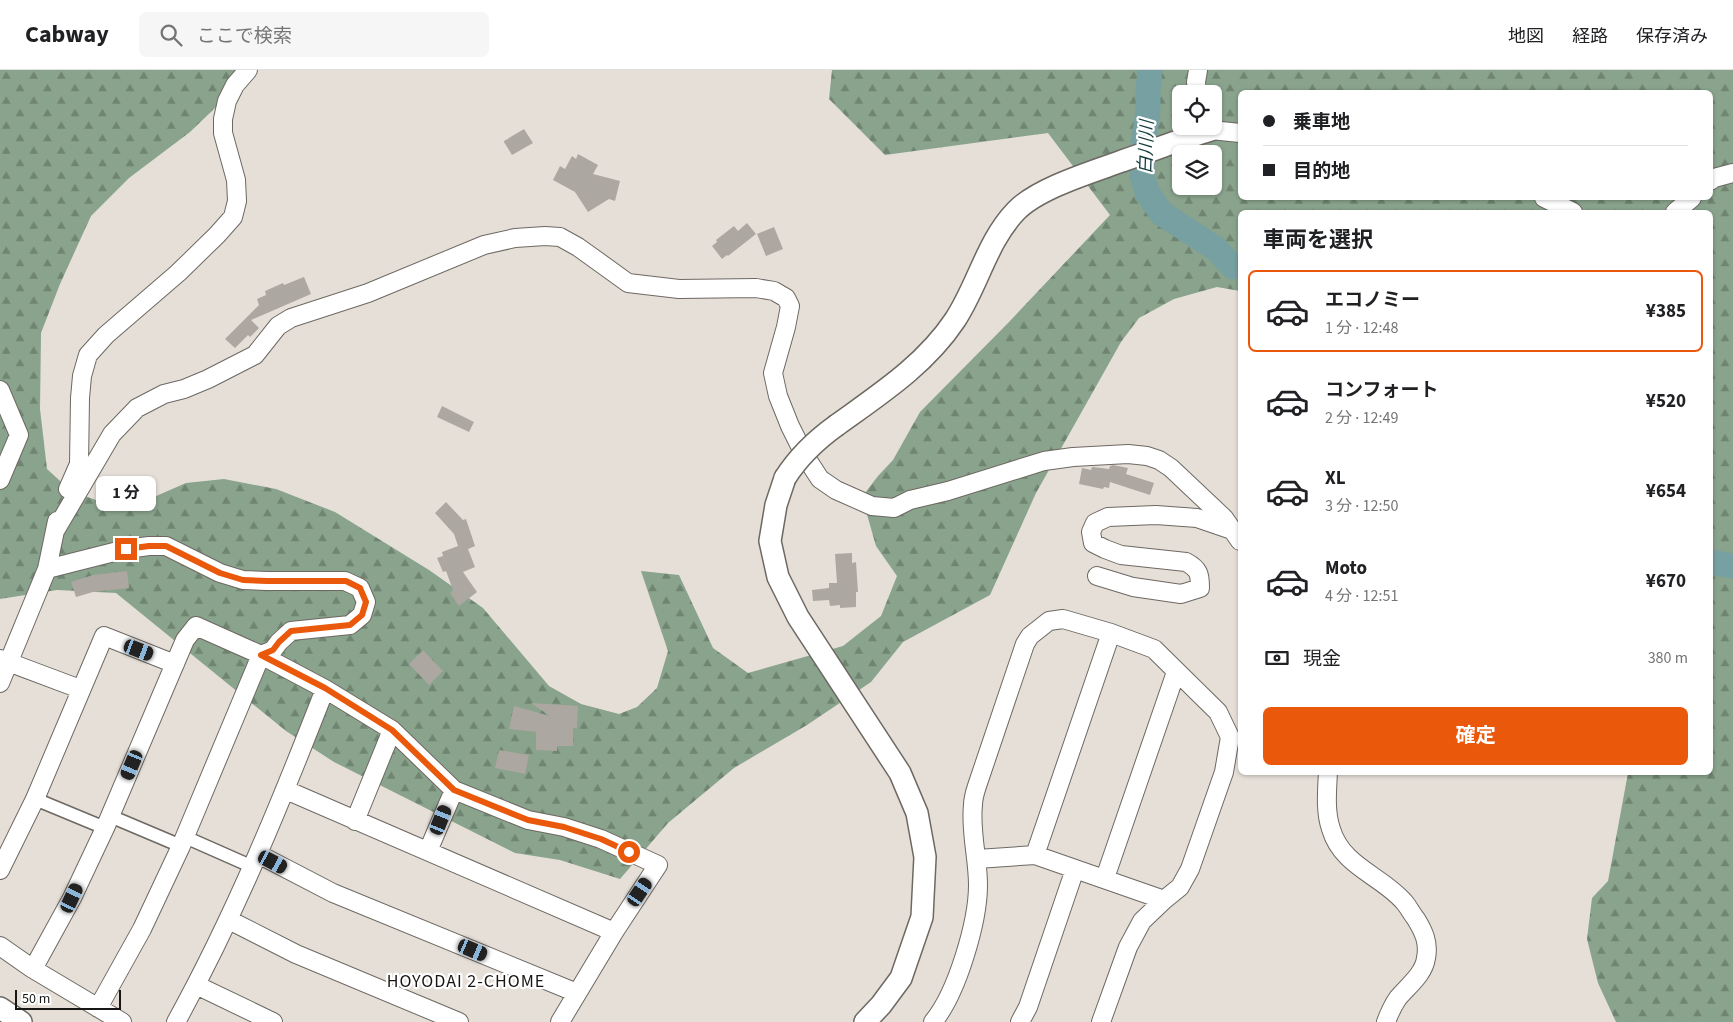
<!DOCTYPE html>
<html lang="ja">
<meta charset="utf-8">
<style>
:root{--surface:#fff;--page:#f6f6f6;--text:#202124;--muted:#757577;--line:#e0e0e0;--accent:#ea580c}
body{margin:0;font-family:"Source Sans 3","Noto Sans JP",sans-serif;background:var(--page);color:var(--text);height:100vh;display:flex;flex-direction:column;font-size:19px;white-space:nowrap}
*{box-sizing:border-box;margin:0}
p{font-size:16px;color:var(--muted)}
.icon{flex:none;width:28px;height:28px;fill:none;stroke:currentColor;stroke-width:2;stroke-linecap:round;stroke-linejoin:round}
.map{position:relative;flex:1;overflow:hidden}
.side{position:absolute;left:1238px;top:140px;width:475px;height:565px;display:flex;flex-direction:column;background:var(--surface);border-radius:8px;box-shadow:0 1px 4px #0004}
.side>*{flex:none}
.hud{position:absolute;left:1238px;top:20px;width:475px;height:110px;border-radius:8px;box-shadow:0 1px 4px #0004;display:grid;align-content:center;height:110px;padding:0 25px;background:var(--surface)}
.tools{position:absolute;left:1172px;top:15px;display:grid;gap:10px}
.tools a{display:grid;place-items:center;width:50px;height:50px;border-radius:8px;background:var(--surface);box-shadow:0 1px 4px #0004;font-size:25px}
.scale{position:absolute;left:15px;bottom:12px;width:106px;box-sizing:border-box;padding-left:5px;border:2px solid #181614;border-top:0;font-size:14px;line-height:18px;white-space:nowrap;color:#181614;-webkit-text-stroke:4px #fff;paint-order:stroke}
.end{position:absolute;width:22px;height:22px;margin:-11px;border:6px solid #ea580c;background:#fff;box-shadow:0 0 0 2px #fff}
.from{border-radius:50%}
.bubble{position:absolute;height:35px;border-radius:8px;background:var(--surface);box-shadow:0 1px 4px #0004;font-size:16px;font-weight:700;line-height:35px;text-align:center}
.car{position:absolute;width:15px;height:30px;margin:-15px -8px;border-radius:6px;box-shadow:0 0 4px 1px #0007;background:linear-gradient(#222 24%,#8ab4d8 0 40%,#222 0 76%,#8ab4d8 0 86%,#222 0)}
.hud b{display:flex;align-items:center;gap:18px;height:48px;font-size:19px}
.hud b+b{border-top:1px solid var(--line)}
.hud i{width:12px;height:12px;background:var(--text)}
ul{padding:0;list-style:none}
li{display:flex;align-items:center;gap:15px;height:82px;margin:0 10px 8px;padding:0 15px;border:2px solid transparent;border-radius:8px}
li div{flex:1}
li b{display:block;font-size:19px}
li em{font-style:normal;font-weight:700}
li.selected{border-color:var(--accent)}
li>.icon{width:45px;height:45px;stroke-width:1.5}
h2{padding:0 25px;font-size:22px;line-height:60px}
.pay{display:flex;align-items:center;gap:12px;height:55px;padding:0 25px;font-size:19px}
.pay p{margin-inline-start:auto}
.action{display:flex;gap:10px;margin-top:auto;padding:10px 25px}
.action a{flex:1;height:58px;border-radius:8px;background:var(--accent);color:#fff;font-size:20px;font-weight:700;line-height:58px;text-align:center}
header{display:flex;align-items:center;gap:30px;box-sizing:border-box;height:70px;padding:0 25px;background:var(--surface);border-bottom:1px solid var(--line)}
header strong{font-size:24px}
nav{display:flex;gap:28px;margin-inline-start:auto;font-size:18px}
.search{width:350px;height:45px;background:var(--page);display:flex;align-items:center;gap:12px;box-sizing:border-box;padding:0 18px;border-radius:8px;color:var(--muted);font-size:19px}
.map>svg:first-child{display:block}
</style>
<header>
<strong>Cabway</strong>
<div class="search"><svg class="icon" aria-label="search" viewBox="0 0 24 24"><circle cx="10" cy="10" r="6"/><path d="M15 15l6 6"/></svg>ここで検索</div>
<nav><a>地図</a><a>経路</a><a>保存済み</a></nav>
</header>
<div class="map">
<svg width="1733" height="952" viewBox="0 0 1733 952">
<defs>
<pattern id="forest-firs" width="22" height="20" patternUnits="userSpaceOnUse" patternTransform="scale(1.25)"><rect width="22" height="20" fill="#89a38c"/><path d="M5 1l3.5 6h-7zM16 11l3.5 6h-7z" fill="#6f8471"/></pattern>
</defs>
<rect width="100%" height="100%" fill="#e5dfd8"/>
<path fill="url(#forest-firs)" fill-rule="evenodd" d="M0 0H236L233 12 216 37 190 62 129 108 91 146 60 214 41 263 40 339 47 399 71 421 118 438 147 430 186 413 224 409 276 419 335 442 429 500 483 538 549 616 581 634 619 644 637 637 657 618 668 581 641 501 679 505 713 578 748 603 843 576 881 546 897 506 876 476 862 427 878 406 893 390 920 342 1009 252 1110 145 1048 63 885 85 829 29 832 0H1733V952H1616L1598 913 1587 869 1592 828 1608 811 1628 703 1710 702V142H1240V221L1217 217 1174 229 1139 248 1121 272 1036 423 990 525 903 572 871 612 807 655 734 698 668 753 620 809 560 790 515 783 334 692 286 661 116 523 57 520 0 529ZM1240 22H1710V128H1240ZM1181 24H1214V56H1181ZM1181 84H1214V116H1181Z"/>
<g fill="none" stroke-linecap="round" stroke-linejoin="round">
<path stroke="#77a0a2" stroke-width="25" d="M1150 0 1148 20V42L1143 72 1142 105 1147 122 1161 143 1216 179 1233 197 1240 196
M1710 492 1733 496"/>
</g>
<path fill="#ada7a1" d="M524 59 533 73 512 85 504 72V71Z
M578 84 598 95 593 104 620 111 615 131 609 129 588 142 575 122 553 110 560 96 565 99 572 86 576 89Z
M747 153 756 164 728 186 727 185 722 189 712 176 717 172 716 170 734 156 738 161Z
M774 157 783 179 766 186 757 164Z
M304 207 311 224 251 250 259 258 250 267 248 265 235 278 225 269 259 235 257 229 266 225 265 221 283 213 284 215Z
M442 336 474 352 469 362 437 347Z
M1113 395 1128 398 1126 404 1154 413 1150 425 1110 412 1109 418 1104 417 1103 419 1079 414 1082 398 1091 400 1092 397H1093L1109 399 1110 396Z
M446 432 463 450 466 449 475 476 468 479 475 497 463 502 477 522 459 536 450 523 453 520 446 501 443 502 437 488 443 486 442 482 458 476 454 464 435 443Z
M852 483V493L856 492 858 522H856V537L840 538V535L830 536 829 530 813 531 812 520 829 518V513H837L835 484Z
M127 501 129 518 93 522 76 527 71 512 93 505Z
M423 580 443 601 429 615 409 594Z
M531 633 578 636 577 658H573V676H557V681L536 680V662L509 659 514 636 550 646Z
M499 680 529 685 525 704 495 698Z"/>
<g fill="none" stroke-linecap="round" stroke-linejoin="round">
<g stroke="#6d6862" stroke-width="15">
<path id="pedestrian" d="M35 729 105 758
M110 746 181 776
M185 767 253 797"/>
</g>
<g stroke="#6d6862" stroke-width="20">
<path id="minor" d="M1197 24 1196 12 1198 0
M1209 56 1211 60 1240 63
M1710 111 1714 108 1733 103
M1544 128 1573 142
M1675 142 1692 128
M0 320 19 365 0 410
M68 419 79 394 80 328 82 306 88 285 106 265 178 203 217 165 233 147 237 131 236 110 223 63V49L227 31 235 15 248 0
M55 461 112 364 137 338 164 324 184 319 208 309 255 285 278 256 291 248 368 223 484 175 515 168 545 166 560 167 578 177 628 213 679 219 756 218 774 221 786 228 790 236 786 257 773 303 778 326 790 356 805 386 820 409 836 420 872 436 894 438 910 430 948 421 1044 391 1073 387 1128 384 1147 386 1159 390 1171 398 1224 448 1240 471
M47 499 126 479 149 476H166L220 503 243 510 267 511H345L360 518 366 532 362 545 350 555 291 561 279 572 273 580 261 585 181 776 142 859 98 938
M1097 506 1133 517 1181 524 1200 518C1200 504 1199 499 1186 492L1121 485 1105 479 1093 473 1091 462 1095 453 1108 447 1156 445 1197 448 1232 460
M0 589 80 619
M0 613 47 499 57 451
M1328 702C1327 721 1325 742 1331 759 1342 797 1383 806 1405 833 1409 838 1412 844 1416 849 1424 862 1429 873 1426 888 1424 904 1408 916 1398 928 1393 935 1389 944 1386 952
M286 720 614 862
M355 751 392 660
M428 781 454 720
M258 784 333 823 577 923
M1035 785 1111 563
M977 789 1035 785 1164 830
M0 800 35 729 104 566 175 594
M1105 808 1176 602
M229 850 296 884 459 952
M0 876 33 899 122 952
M33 899 72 828 105 758 185 570 196 556 261 585 325 619 392 660 454 720 528 750 564 757 601 769 658 795 614 862 560 952
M196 915 273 952
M176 952C235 845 281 732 325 619
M933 952C957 923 978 852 978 815 978 788 970 761 973 735 973 728 975 722 977 716L1025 574 1030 566 1049 551 1063 549 1111 563 1154 579 1218 642 1230 667 1224 702 1190 799 1180 817 1164 830 1142 851 1128 877 1101 952
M1020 952 1028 937 1075 799"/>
</g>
<g stroke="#6d6862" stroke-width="24">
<path id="tertiary" d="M837 355C880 324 925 295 955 250 978 215 987 171 1016 141 1038 118 1092 102 1122 91 1152 81 1181 69 1211 60
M785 408 776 435 770 471 778 507 798 547 900 703 917 743 925 787 922 847 901 908 881 935 865 952
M0 938 21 952"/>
</g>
<use href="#pedestrian" stroke="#fff" stroke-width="12"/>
<use href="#minor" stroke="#fff" stroke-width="18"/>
<use href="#tertiary" stroke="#fff" stroke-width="21"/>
<g stroke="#6d6862" stroke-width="24" stroke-linecap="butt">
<path id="tertiary-bridge" d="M785 408C799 386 816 370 837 355"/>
</g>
<use href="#tertiary-bridge" stroke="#fff" stroke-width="21"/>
</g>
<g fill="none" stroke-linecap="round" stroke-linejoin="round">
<path stroke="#ea580c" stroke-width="6" d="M126 479 149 476H166L220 503 243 510 267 511H346L360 518 366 532 362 545 350 555 291 561 279 572 273 580 261 585 325 618 392 660 454 720 528 750 564 757 601 769 629 782"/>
</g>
<g text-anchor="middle" stroke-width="4.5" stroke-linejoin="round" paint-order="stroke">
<g font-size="18" font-style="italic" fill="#143c3f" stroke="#fff">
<text transform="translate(1146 77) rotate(-88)" y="6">白川川</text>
</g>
<g font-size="18" letter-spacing="1" fill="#181614" stroke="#fff">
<text x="466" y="917">HOYODAI 2-CHOME</text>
</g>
</g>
</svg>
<div class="tools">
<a><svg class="icon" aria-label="locate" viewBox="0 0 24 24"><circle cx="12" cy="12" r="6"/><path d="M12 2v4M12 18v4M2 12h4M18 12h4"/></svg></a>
<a><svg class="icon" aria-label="layers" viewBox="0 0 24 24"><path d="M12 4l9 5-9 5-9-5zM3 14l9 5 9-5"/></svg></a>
</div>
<div class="scale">50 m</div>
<i class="end from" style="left:629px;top:782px"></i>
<i class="end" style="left:126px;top:479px"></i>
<div class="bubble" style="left:96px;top:406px;width:60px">1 分</div>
<i class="car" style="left:139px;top:580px;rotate:111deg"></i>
<i class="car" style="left:132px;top:695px;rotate:203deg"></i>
<i class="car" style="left:441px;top:750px;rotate:22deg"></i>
<i class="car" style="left:273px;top:792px;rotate:118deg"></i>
<i class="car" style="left:640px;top:822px;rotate:34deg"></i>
<i class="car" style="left:72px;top:828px;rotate:25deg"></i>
<i class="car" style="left:473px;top:880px;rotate:113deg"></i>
<div class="hud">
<b><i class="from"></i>乗車地</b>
<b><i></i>目的地</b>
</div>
<section class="side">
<h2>車両を選択</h2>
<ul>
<li class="selected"><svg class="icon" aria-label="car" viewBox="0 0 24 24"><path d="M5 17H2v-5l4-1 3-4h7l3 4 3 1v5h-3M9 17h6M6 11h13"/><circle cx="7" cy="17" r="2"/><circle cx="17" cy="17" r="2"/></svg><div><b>エコノミー</b><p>1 分 · 12:48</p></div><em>¥385</em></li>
<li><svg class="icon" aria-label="car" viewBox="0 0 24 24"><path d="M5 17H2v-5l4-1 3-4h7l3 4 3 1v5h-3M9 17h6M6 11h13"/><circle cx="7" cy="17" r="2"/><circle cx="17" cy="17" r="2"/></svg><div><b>コンフォート</b><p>2 分 · 12:49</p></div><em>¥520</em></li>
<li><svg class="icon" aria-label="car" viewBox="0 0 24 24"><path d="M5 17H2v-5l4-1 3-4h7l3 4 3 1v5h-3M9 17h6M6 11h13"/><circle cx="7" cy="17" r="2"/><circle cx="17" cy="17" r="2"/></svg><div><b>XL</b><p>3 分 · 12:50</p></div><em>¥654</em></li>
<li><svg class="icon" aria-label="car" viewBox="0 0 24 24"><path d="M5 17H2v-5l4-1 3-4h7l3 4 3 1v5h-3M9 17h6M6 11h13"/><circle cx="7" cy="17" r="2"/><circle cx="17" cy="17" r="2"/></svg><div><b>Moto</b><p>4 分 · 12:51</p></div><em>¥670</em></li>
</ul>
<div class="pay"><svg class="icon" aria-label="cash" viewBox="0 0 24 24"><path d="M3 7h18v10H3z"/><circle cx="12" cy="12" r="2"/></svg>現金<p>380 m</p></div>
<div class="action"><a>確定</a></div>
</section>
</div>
